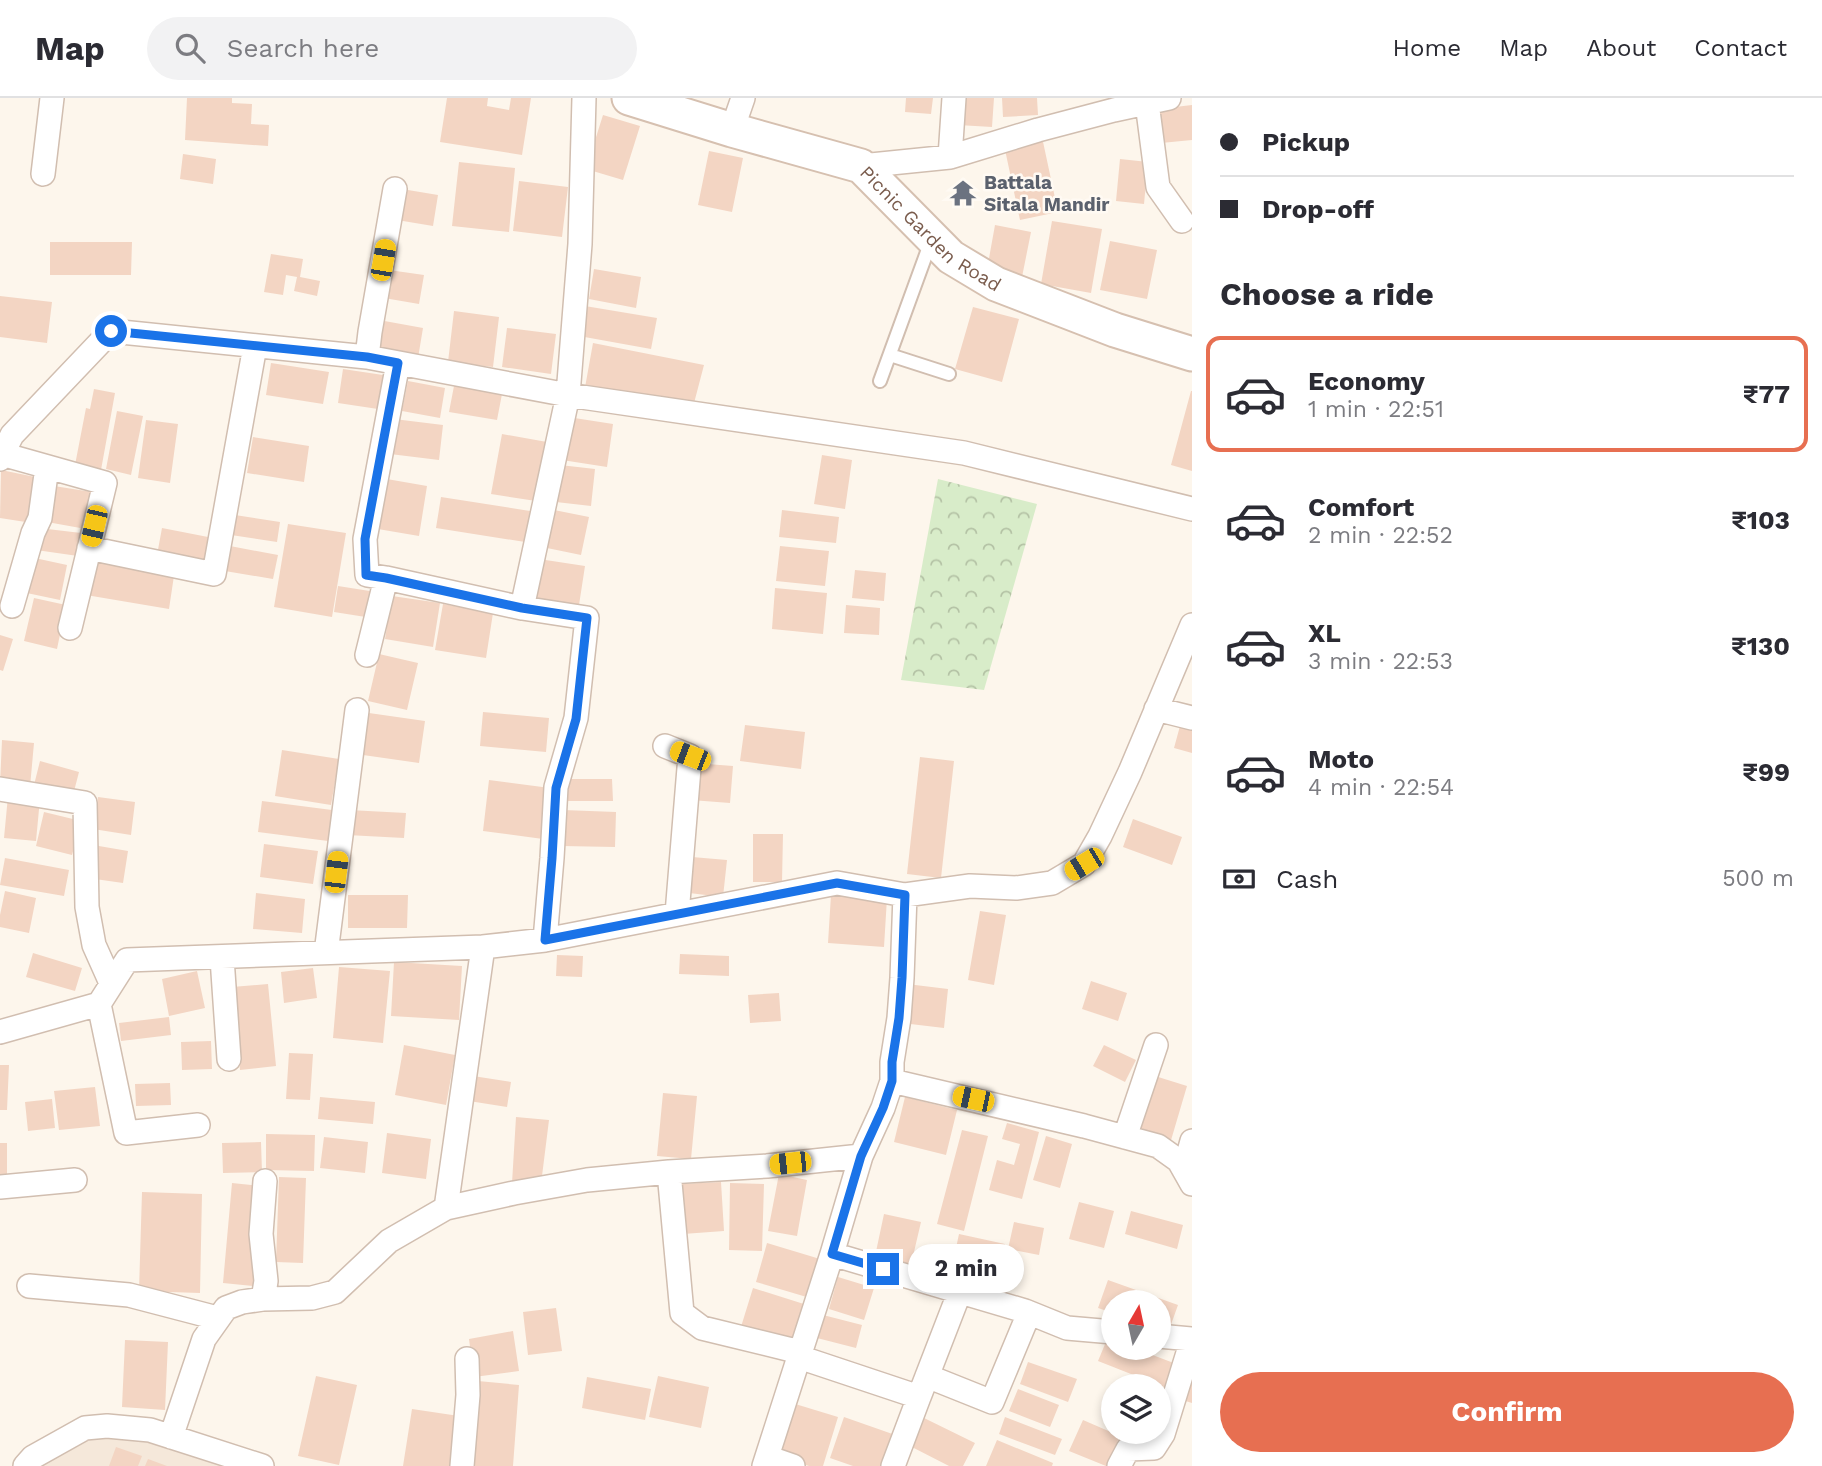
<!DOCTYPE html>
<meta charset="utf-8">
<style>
:root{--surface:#fff;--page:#f2f2f3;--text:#2b2b33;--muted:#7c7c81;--line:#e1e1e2;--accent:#e76f51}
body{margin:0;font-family:"Work Sans",sans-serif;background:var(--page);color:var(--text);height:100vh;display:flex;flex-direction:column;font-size:26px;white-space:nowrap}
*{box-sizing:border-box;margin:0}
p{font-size:23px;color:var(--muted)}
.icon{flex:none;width:38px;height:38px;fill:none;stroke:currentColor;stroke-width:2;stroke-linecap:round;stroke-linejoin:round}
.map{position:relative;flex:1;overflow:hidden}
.side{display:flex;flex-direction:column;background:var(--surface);width:630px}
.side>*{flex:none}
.top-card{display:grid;align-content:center;height:154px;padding:0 28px;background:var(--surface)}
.needle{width:46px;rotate:9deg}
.tools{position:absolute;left:1101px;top:1192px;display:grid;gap:14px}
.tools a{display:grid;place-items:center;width:70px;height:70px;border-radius:50%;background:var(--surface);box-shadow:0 4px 10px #0003;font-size:35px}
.end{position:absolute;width:32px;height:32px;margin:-16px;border:9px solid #1a73e8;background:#fff;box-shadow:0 0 0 4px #fff}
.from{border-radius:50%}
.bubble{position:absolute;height:49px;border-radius:24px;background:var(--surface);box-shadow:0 4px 10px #0003;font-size:23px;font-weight:700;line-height:49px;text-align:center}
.car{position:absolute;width:21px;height:42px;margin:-21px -10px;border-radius:9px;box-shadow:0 0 5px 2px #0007;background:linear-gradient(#f5c518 24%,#345 0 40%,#f5c518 0 76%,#345 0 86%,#f5c518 0)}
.top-card b{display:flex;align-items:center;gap:24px;height:66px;font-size:26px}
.top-card b+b{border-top:2px solid var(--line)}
.top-card i{width:18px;height:18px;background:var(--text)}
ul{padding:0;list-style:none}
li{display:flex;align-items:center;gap:21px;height:116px;margin:0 14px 10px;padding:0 14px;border:4px solid transparent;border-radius:14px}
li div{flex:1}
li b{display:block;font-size:26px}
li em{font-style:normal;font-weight:700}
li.current{border-color:var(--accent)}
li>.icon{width:63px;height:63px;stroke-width:1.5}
h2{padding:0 28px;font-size:32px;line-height:84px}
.pay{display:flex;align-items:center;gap:18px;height:77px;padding:0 28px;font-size:26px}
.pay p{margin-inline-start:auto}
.cta{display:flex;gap:14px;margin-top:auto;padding:14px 28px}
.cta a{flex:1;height:80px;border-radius:42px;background:var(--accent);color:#fff;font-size:28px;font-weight:700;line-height:80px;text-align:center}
header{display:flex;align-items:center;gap:42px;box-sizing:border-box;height:98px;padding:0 35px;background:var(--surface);border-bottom:2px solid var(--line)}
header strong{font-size:33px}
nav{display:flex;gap:38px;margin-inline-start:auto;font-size:24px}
.search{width:490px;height:63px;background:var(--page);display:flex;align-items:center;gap:18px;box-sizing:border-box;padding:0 24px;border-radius:38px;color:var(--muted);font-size:26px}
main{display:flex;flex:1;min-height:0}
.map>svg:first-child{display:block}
</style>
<header>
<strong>Map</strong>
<div class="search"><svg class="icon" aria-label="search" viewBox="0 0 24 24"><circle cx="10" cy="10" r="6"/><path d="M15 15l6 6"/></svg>Search here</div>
<nav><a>Home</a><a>Map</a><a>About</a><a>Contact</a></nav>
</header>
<main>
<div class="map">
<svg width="1192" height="1368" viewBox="0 0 1192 1368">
<defs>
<pattern id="forest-crowns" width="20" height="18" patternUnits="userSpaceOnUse" patternTransform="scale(1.75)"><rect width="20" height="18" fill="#d8ecc9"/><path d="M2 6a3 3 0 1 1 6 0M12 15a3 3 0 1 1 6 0" fill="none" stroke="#b4c2a5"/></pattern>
</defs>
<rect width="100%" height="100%" fill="#fdf6ec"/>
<path fill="#f5e8da" d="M127 1335 227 1368H36L85 1343Z"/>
<path fill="url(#forest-crowns)" d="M938 381 1037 406 984 592 901 582Z"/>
<path fill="#f3d5c3" d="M187 0H232V5L252 6 251 26 269 27 268 48 185 42Z
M447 0H488L487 8 509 12 511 0H531L522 57 440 44Z
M906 0H933L931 16 905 14Z
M959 0H994L992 29 958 27Z
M1002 0H1037L1038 17 1003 19Z
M1192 7V42L1161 45 1158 11Z
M603 17 640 28 623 82 586 71Z
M1042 39 1058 114 1020 122 1004 47Z
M709 53 743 60 732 114 698 107Z
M183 56 216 61 213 86 180 81Z
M1120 61 1148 64 1144 106 1116 103Z
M459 64 515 70 509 134 452 128Z
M519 83 568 89 562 139 513 133Z
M396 90 438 97 433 128 391 121Z
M1052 123 1102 131 1091 195 1041 186Z
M995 127 1031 134 1021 184 986 177Z
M1110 143 1157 152 1147 201 1100 192Z
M50 144H132L131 177H50Z
M271 156 303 161 300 179 320 183 317 198 294 193 297 179 286 177 283 197 264 194Z
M594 171 641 179 636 210 589 201Z
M389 172 424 177 419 206 384 200Z
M0 198 52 204 47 245 0 239Z
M585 208 657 220 651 251 579 238Z
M973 209 1019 221 1002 284 955 271Z
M454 213 499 219 493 269 448 264Z
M379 222 423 230 418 260 374 252Z
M507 230 556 236 551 276 502 269Z
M593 245 704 267 693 309 584 295Z
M271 265 329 274 323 306 266 297Z
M343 271 383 277 378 311 338 305Z
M408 283 445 290 440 320 402 313Z
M454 288 502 296 497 322 449 314Z
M94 291 115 295 101 372 75 367 86 310 90 311Z
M1191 293H1192V373L1171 367Z
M117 313 143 318 131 377 106 371Z
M568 319 613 326 607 369 562 362Z
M394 321 443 327 439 362 390 356Z
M146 322 178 326 170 385 138 380Z
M502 336 547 344 536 403 491 396Z
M253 339 309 348 304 384 247 375Z
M822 357 852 362 845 411 814 406Z
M560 367 595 371 591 408 556 404Z
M1 372 40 380 32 425 0 420Z
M381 380 427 388 419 438 372 430Z
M54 388 92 394 86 431 47 424Z
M441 399 530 413 525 444 436 430Z
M554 412 589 419 581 457 547 450Z
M782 412 839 419 836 445 779 439Z
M235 417 280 424 277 444 231 437Z
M288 426 346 435 332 519 274 509Z
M39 430 81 435 78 458 36 452Z
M162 430 208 439 204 465 157 457Z
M230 448 278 457 273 481 225 473Z
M780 448 829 453 825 488 776 483Z
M93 457 175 471 169 511 86 497Z
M30 459 67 467 60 502 22 494Z
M539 461 585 468 579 507 534 500Z
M855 472 886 475 884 503 852 500Z
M338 488 376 494 372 520 334 514Z
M775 490 827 495 823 536 772 531Z
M392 498 440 505 433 549 385 541Z
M34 500 66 507 57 551 24 543Z
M443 506 493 515 486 560 435 552Z
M846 507 880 510 879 537 844 535Z
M0 537 13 541 3 573 0 572Z
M379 556 418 565 407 612 368 603Z
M483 614 549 620 546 654 480 648Z
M369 615 425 623 419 665 363 657Z
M745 627 805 634 801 671 740 663Z
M1180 628 1192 631V655L1174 650Z
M2 642 34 645 30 689 0 686Z
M282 652 339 661 331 707 275 698Z
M920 659 954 663 941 780 907 776Z
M40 663 79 674 72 701 33 691Z
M694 665 733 668 730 705 691 702Z
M566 681H612L613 703H566Z
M489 682 550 690 543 741 483 733Z
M8 698 40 701 36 743 4 740Z
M98 699 135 704 131 737 93 731Z
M262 703 332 712 328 743 258 734Z
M349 712 406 715 404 740 347 737Z
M563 712 616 714 615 749 562 748Z
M44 714 81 723 72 757 36 748Z
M1133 721 1182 739 1172 767 1123 749Z
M753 736H783L782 784H753Z
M264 746 318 753 313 786 260 779Z
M93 747 128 753 123 785 88 780Z
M692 759 727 762 723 799 689 795Z
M5 760 69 772 64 798 0 787Z
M5 793 36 800 29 835 0 829V817Z
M256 795 305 801 302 835 253 831Z
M348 797H408L407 830H348Z
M831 797 887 800 884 849 828 845Z
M980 813 1006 817 994 887 968 882Z
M33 855 82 870 75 893 26 879Z
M680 856 729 858V878L679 876Z
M557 857 583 858 582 879 556 878Z
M394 864 462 868 459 922 391 918Z
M339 869 390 873 383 945 333 940Z
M313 870 317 900 284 905 281 874Z
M197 873 205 910 169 918 162 881Z
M1091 883 1127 895 1118 923 1082 911Z
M268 886 276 968 240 972 232 889Z
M907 886 948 891 944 930 902 925Z
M779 895 781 923 750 925 748 897Z
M169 919 171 937 121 943 119 925Z
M211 943 212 971 182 972 181 944Z
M404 947 455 957 446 1007 395 997Z
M1104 947 1136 962 1125 984 1093 968Z
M289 955 313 956 310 1002 286 1001Z
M0 967H9L7 1012H0Z
M473 978 511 984 507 1009 469 1003Z
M1155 978 1187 988 1169 1049 1137 1039Z
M170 985 171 1007 136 1008 135 986Z
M95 989 100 1028 59 1032 54 993Z
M663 995 697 998 691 1061 657 1058Z
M320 999 375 1004 373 1026 318 1021Z
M905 999 957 1012 946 1057 894 1044Z
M52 1001 55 1030 28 1033 25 1004Z
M516 1019 549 1022 542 1078 512 1085Z
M1007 1025 1039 1034 1022 1101 989 1092 997 1062 1014 1067 1020 1046 1002 1041Z
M962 1032 988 1038 964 1133 937 1126Z
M387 1035 431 1041 426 1081 382 1075Z
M266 1036 315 1037 314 1073 266 1072Z
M1046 1038 1072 1046 1060 1090 1033 1082Z
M324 1039 368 1044 365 1075 320 1070Z
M261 1044 262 1074 223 1075 222 1045Z
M0 1045H7V1081H0Z
M779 1076 807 1082 797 1138 768 1133Z
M279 1079 306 1080 303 1165 276 1164Z
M721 1084 724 1133 683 1136 680 1086Z
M232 1085 261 1088 253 1188 223 1185Z
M730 1085 764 1086 762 1153 729 1152Z
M142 1094 202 1096 200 1195 139 1193Z
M1079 1104 1114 1113 1104 1150 1069 1141Z
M1131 1113 1183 1127 1177 1151 1125 1136Z
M884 1116 921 1124 910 1171 874 1163Z
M1014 1124 1044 1130 1039 1157 1008 1151Z
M959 1136 1005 1146 994 1197 948 1187Z
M767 1145 820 1161 810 1200 756 1184Z
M838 1179 874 1190 864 1222 829 1211Z
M1108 1182 1178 1207 1168 1235 1158 1232V1204H1113V1215L1098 1210Z
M753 1190 807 1207 794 1249 740 1232Z
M556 1210 562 1253 528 1257 523 1214Z
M823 1217 862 1227 856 1250 817 1240Z
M513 1233 519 1273 474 1279 469 1241Z
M1108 1239 1113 1241V1250H1134L1179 1267 1169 1291 1098 1263Z
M125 1242 168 1244 165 1312 122 1309Z
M1028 1264 1077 1281 1068 1304 1020 1286Z
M1192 1272V1305L1179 1301Z
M316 1278 357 1287 339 1367 298 1358Z
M658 1278 709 1289 701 1330 649 1319Z
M587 1279 651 1291 645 1322 582 1310Z
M478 1283 519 1287 513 1368H472Z
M1018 1291 1059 1307 1050 1329 1009 1313Z
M792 1305 838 1319 823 1368H809L776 1358Z
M412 1311 459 1318 451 1368H403Z
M844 1319 901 1339 891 1368H853L830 1360Z
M922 1319 975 1345 963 1368H949L908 1347Z
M1005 1319 1062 1341 1055 1357 999 1336Z
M1083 1322 1120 1338 1106 1368 1069 1353Z
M997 1342 1053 1365 1052 1368H986Z
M116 1349 142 1358 138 1368H109Z
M148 1361 167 1368H145Z"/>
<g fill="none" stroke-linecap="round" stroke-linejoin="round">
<g stroke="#d1beb0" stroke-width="16">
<path id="service" d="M890 257 949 276
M880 283 931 143"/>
</g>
<g stroke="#d1beb0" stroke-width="26">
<path id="minor" d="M1147 5 1158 89 1182 123
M732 32 743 0
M950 59 954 0
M861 68 950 59 1038 32 1114 12 1169 0
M43 76 52 0
M367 259 370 234 395 91
M398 265 365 441 367 477 386 480 522 510
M2 356 105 385 70 530
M0 361 12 337 111 233 367 259 568 297 964 355 1192 411
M89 450 214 476 255 248
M12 508 33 435 40 420 47 369
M367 557 386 480
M1156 611 1192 620
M665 648 690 658 677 816
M0 691 85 705 87 809 94 847 111 885
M545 842 552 760 556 689 576 620 587 520 522 510 568 297 580 146 584 0
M326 855 357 612
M222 860 229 961
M99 906 126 1035 198 1027
M0 934 99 906 127 862 483 849
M892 983 1084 1028 1158 1048 1179 1063 1192 1086
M1125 1039 1156 947
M1184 1072 1192 1043
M669 1074 682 1215 702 1230 800 1254
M0 1089 75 1082
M446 1110 483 849 545 842 837 785 905 797
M832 1156 1025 1213 1067 1230 1113 1234
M29 1188 129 1197 217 1220
M263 1201 266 1183 261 1136 265 1083
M1158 1238 1192 1241
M799 1259 919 1299 960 1193
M927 1278 992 1304 1029 1215
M171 1339 204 1241 226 1210 242 1204 263 1201 312 1200 335 1194 389 1143 446 1110 514 1095 587 1082 669 1074 767 1068 861 1058
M767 1359 793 1368
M25 1368 33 1359 85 1330 107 1328 150 1332 262 1368
M462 1368 468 1297 467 1261
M764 1368 832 1156 861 1058 883 1010 892 983V964L899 920 902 880 905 797 970 788 1016 790 1052 785 1084 766 1100 738 1130 674 1192 527
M893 1368 919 1299
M1119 1368 1128 1351 1154 1350 1163 1336 1192 1242"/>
</g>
<g stroke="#d6c0b0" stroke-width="37">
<g id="secondary">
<path id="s1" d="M629 0 732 32 861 68 951 159 996 186 1115 232 1192 256"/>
</g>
</g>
<use href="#service" stroke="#fff" stroke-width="12"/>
<use href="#minor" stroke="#fff" stroke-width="23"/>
<use href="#secondary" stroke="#fff" stroke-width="33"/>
</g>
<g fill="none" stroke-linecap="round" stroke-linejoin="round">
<path stroke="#1a73e8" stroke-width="9" d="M111 233 367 259 398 265 365 441 366 477 386 480 522 510 587 520 576 621 556 690 552 760 545 842 837 785 905 797 902 880 899 920 892 964V983L883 1010 861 1058 832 1156 883 1171"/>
</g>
<defs>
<g id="temple-bare" transform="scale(2.1)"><path d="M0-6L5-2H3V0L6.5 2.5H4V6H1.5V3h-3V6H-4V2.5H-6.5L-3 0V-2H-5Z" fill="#6b7280" stroke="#fffaf3" stroke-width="2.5" paint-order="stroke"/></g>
</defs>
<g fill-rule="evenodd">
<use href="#temple-bare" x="963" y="95"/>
</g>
<g text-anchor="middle" stroke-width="5" stroke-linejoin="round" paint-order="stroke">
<g font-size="19" font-weight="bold" fill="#5b616d" stroke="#fffaf3" text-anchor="start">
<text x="984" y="91">Battala<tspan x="984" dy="22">Sitala Mandir</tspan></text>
</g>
<g font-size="19" fill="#7a5c4d" stroke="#fffaf3">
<text dy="7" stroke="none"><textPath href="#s1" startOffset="336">Picnic Garden Road</textPath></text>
</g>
</g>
</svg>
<div class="tools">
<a><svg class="needle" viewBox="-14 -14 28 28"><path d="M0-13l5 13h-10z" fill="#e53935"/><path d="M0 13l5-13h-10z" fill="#7c7c81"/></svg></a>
<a><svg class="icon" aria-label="layers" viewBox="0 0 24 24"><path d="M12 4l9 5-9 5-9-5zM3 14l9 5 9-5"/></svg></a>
</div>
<i class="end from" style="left:111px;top:233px"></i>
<i class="end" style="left:883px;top:1171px"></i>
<div class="bubble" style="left:908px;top:1146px;width:116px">2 min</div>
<i class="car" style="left:383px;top:162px;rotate:10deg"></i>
<i class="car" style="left:94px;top:428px;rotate:193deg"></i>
<i class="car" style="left:690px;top:658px;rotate:291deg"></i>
<i class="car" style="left:1084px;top:766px;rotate:239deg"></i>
<i class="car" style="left:336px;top:774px;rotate:7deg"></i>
<i class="car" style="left:973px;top:1001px;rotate:282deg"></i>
<i class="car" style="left:790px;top:1065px;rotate:264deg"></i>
</div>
<section class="side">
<div class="top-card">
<b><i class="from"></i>Pickup</b>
<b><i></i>Drop-off</b>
</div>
<h2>Choose a ride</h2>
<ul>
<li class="current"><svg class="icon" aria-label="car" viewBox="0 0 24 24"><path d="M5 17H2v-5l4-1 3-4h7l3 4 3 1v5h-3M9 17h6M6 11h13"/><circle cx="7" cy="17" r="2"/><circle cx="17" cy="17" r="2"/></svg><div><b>Economy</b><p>1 min · 22:51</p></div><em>₹77</em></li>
<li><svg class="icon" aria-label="car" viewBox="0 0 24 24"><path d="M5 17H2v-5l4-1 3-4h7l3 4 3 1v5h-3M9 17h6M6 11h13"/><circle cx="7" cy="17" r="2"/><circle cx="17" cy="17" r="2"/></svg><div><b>Comfort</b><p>2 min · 22:52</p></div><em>₹103</em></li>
<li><svg class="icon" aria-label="car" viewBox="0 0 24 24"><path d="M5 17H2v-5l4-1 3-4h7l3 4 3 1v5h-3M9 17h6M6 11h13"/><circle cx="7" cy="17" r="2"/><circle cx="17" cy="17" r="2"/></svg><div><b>XL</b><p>3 min · 22:53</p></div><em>₹130</em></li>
<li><svg class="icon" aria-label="car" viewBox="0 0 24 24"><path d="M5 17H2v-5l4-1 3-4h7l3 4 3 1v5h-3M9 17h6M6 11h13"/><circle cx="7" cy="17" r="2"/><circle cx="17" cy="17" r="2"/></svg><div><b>Moto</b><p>4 min · 22:54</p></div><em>₹99</em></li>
</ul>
<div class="pay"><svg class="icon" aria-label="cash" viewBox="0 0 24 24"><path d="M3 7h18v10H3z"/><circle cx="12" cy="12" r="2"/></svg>Cash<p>500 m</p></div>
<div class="cta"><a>Confirm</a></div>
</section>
</main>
